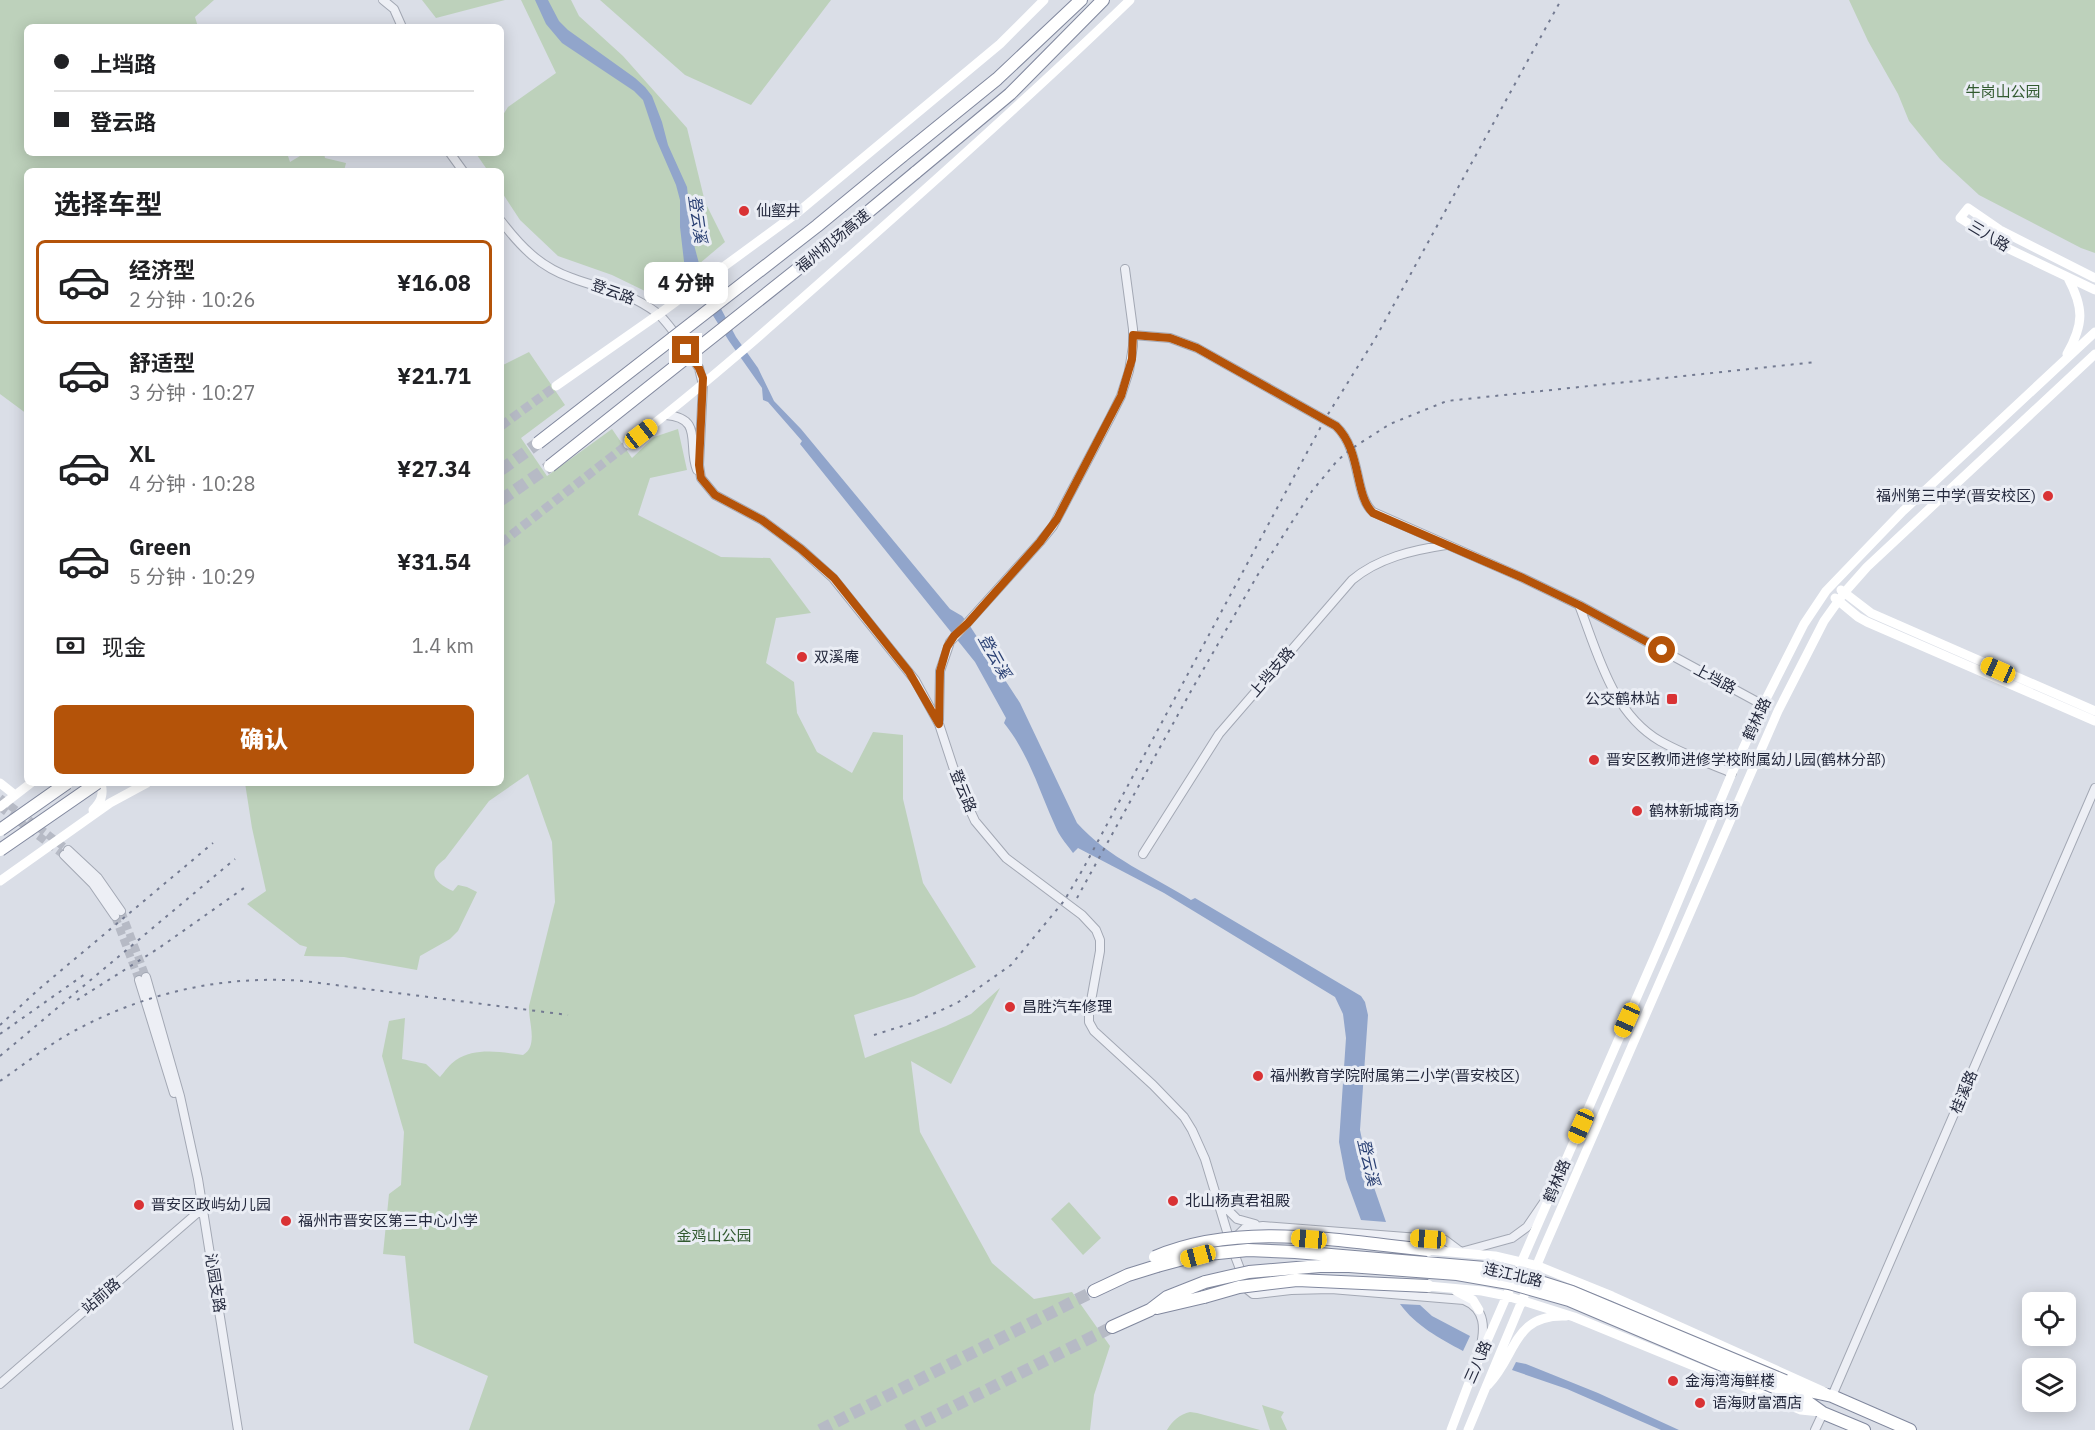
<!DOCTYPE html>
<html lang="zh">
<meta charset="utf-8">
<style>
:root{--surface:#fff;--page:#f2f2f2;--text:#202124;--muted:#757577;--line:#e0e0e0;--accent:#b45309}
body{margin:0;font-family:"IBM Plex Sans","Noto Sans SC",sans-serif;background:var(--page);color:var(--text);height:100vh;display:flex;flex-direction:column;font-size:22px;white-space:nowrap}
*{box-sizing:border-box;margin:0}
p{font-size:20px;color:var(--muted)}
.icon{flex:none;width:33px;height:33px;fill:none;stroke:currentColor;stroke-width:2;stroke-linecap:round;stroke-linejoin:round}
.map{position:relative;flex:1;overflow:hidden}
.side{position:absolute;left:24px;top:168px;width:480px;height:618px;display:flex;flex-direction:column;background:var(--surface);border-radius:9px;box-shadow:0 3px 15px #0003}
.side>*{flex:none}
.hud{position:absolute;left:24px;top:24px;width:480px;height:132px;border-radius:9px;box-shadow:0 3px 15px #0003;display:grid;align-content:center;height:132px;padding:0 30px;background:var(--surface)}
.fabs{position:absolute;left:2022px;top:1292px;display:grid;gap:12px}
.fabs a{display:grid;place-items:center;width:54px;height:54px;border-radius:9px;background:var(--surface);box-shadow:0 3px 15px #0003;font-size:30px}
.end{position:absolute;width:27px;height:27px;margin:-14px;border:8px solid #b45309;background:#fff;box-shadow:0 0 0 3px #fff}
.from{border-radius:50%}
.bubble{position:absolute;height:42px;border-radius:9px;background:var(--surface);box-shadow:0 3px 15px #0003;font-size:20px;font-weight:800;line-height:42px;text-align:center}
.car{position:absolute;width:18px;height:36px;margin:-18px -9px;border-radius:8px;box-shadow:0 0 4px 2px #0007;background:linear-gradient(#f5c518 24%,#345 0 40%,#f5c518 0 76%,#345 0 86%,#f5c518 0)}
.hud b{display:flex;align-items:center;gap:21px;height:57px;font-size:22px}
.hud b+b{border-top:2px solid var(--line)}
.hud i{width:15px;height:15px;background:var(--text)}
ul{padding:0;list-style:none}
li{display:flex;align-items:center;gap:18px;height:84px;margin:0 12px 9px;padding:0 18px;border:3px solid transparent;border-radius:9px}
li div{flex:1}
li b{display:block;font-size:22px}
li em{font-style:normal;font-weight:800}
li.current{border-color:var(--accent)}
li>.icon{width:54px;height:54px;stroke-width:1.5}
h2{padding:0 30px;font-size:27px;line-height:72px}
.pay{display:flex;align-items:center;gap:15px;height:66px;padding:0 30px;font-size:22px}
.pay p{margin-inline-start:auto}
.primary-button{display:flex;gap:12px;margin-top:auto;padding:12px 30px}
.primary-button a{flex:1;height:69px;border-radius:9px;background:var(--accent);color:#fff;font-size:24px;font-weight:800;line-height:69px;text-align:center}
.map>svg:first-child{display:block}
</style>
<div class="map">
<svg width="2095" height="1430" viewBox="0 0 2095 1430">
<rect width="100%" height="100%" fill="#dadee7"/>
<path fill="#bdd1bb" d="M0 0H214L195 17 198 27H27V153H287L290 162 305 153H324L325 158 346 163 344 171H27V414L0 394Z
M422 0H505L436 18Z
M521 0H571L579 16 623 56 687 128 705 202 725 242 680 280 647 292 612 275 558 256 520 220 501 191V171H488L477 155 478 153H501V118L508 107 556 73Z
M600 0H831L751 105 685 75Z
M1849 0H2095V253L2081 248 1979 195 1940 159 1909 121 1898 94 1868 41Z
M529 352 565 405 521 438 547 476 612 429 632 458 654 437 678 429 687 470 650 478 638 515 721 557 770 558 811 613 776 618 766 663 794 682 797 713 817 752 852 773 873 732 903 735V799L923 883 976 967 914 996 854 1015 865 1058 946 1026 971 1014 1000 988 951 1084 911 1061 920 1132 992 1263 1034 1299 1072 1292 1110 1346 1094 1395 1090 1430H469L488 1376 414 1343 405 1256 383 1254 389 1194 401 1185 404 1132 382 1056 389 1021 405 1018 402 1059 426 1064 440 1077C445 1071 450 1064 456 1060 475 1047 502 1052 523 1055 539 1046 528 1021 529 1006L555 902 552 842 528 774 489 801 445 859C425 873 436 883 453 891L458 885 467 887 477 892 458 931 450 939 420 956 417 970 344 957 304 956 307 947 300 945 247 904 266 891 252 828 245 783H501V366Z
M1069 1202 1101 1238 1083 1255 1051 1219Z
M1262 1405 1284 1412 1281 1417 1287 1430H1270Z
M1190 1412 1197 1413 1260 1430H1167C1172 1421 1180 1414 1190 1412Z"/>
<path fill="#91a5cb" d="M535 0H548L559 21 568 30 635 78 645 87 652 96 662 122 668 145 687 187 693 241 701 271 736 337 758 368 774 401 801 429 950 609 962 616 968 623 1020 703 1077 823C1108 858 1153 876 1191 900L1195 898 1361 996 1365 1002 1368 1015 1360 1130 1369 1173 1386 1222 1361 1220 1346 1179 1339 1142 1346 1038 1343 1014 1335 997 1164 893 1078 848 1073 853C1068 846 1061 838 1057 830 1040 794 1030 755 1004 723L1006 718 975 662 800 444 802 441 768 402 763 400 762 388 729 341 690 279 685 270 680 227V200L676 185 656 139 643 100 634 91 562 43 546 24Z
M1400 1304 1420 1305 1432 1316 1470 1336 1463 1351C1439 1338 1416 1326 1400 1304Z
M1516 1362 1526 1364 1598 1393 1679 1430H1661L1567 1389 1512 1370Z"/>
<g fill="none" stroke-linecap="round" stroke-linejoin="round">
<path stroke="#b6bac5" stroke-width="8" stroke-dasharray="8 4" stroke-linecap="butt" d="M0 798 68 850
M0 807 64 855
M121 911 146 977
M115 916 139 980"/>
<path stroke="#b6bac5" stroke-width="9" stroke-dasharray="9 4.5" stroke-linecap="butt" d="M501 426 556 386
M501 543 628 444"/>
<path stroke="#b6bac5" stroke-width="12" stroke-dasharray="12 6" stroke-linecap="butt" d="M820 1430 1094 1291
M907 1430 1112 1327"/>
<path stroke="#b6bac5" stroke-width="12" stroke-dasharray="12 6" stroke-linecap="butt" d="M501 470 538 443
M501 500 550 466"/>
<g stroke="#a3a8b4" stroke-width="10">
<path id="tertiary" d="M383 0 394 9 402 27
M450 153 463 171
M501 221C521 247 540 267 572 278 603 290 628 291 657 313 669 322 689 354 699 368L703 385 699 465 701 478 715 495 762 520 801 549 833 578 915 680 939 724 961 791 975 821 1006 858 1082 915 1096 930 1100 940V951L1089 1012V1022L1094 1031 1153 1085 1184 1117 1192 1130 1205 1159 1232 1248 1248 1290 1253 1294H1257L1291 1290 1331 1289 1464 1300C1486 1309 1485 1329 1480 1349
M1133 335 1170 338 1197 348 1336 426C1362 451 1354 496 1373 512L1523 578 1579 605 1763 705
M666 415C704 418 687 445 697 470
M1579 605C1598 654 1612 713 1660 741 1683 754 1708 763 1732 773
M939 720 940 671 950 642 1040 542 1053 526 1110 418 1121 396 1129 371 1133 346V329L1125 269
M68 850 98 878 121 911
M1143 854 1219 734 1352 580C1378 558 1413 550 1446 545
M64 855 93 884 115 916
M146 977 180 1096 198 1179 238 1430
M139 980 174 1093
M1219 1201 1237 1219 1255 1224
M1232 1241 1245 1228 1263 1226 1445 1240 1461 1252 1512 1238 1527 1227 1544 1202
M0 1384 203 1208
M1832 1396 2095 788
M1815 1430 1823 1413"/>
</g>
<g stroke="#81889e" stroke-width="14">
<path id="trunk" d="M1094 1291 1128 1275 1157 1266
M1157 1308 1204 1297
M1112 1327 1150 1310 1167 1297 1205 1282
M1785 1381 1809 1391 1832 1396 1910 1430
M1781 1390 1805 1400 1823 1413 1864 1430"/>
</g>
<g stroke="#81889e" stroke-width="14">
<path id="motorway" d="M902 156 997 79 1081 0
M915 173 1010 94 1103 0"/>
</g>
<use href="#tertiary" stroke="#edeff5" stroke-width="8"/>
<path stroke="#fff" stroke-width="9" d="M2095 278 2000 230 1968 208 1960 218 2007 248 2095 290
M2067 354C2084 324 2084 308 2068 278
M556 386 659 314 797 213 1000 44 1044 0
M628 444C705 385 777 321 849 257 944 173 1039 88 1130 0
M1841 590 1871 613 2095 711
M1835 598 1858 617 1867 622 2095 721
M0 783 15 795
M0 807 31 783
M93 810C101 802 104 795 101 783
M0 881 110 803 147 783
M1428 1250 1495 1256 1538 1266 1612 1296 1825 1392
M1428 1286 1482 1291 1507 1296 1574 1317 1801 1410 1820 1412
M1456 1291 1473 1300 1479 1310
M1488 1385C1517 1356 1512 1314 1566 1316
M1451 1430 1470 1380 1664 935 1732 773 1763 705 1804 624 1826 591 1903 511 2095 332
M1468 1430 1544 1248 1778 711 1824 621 1844 593 1867 567 2095 354"/>
<use href="#trunk" stroke="#fff" stroke-width="12"/>
<use href="#motorway" stroke="#fff" stroke-width="12"/>
<path stroke="#737a91" stroke-width="2" stroke-dasharray="3 6" stroke-linecap="butt" d="M1077 898 1191 691 1257 576 1312 491 1337 461 1351 449 1390 424 1447 401 1816 362
M77 1000 159 948 244 888
M0 1025 39 989 213 843
M0 1034 85 974
M874 1035 915 1022 957 1003 1011 965 1064 901 1083 869 1325 419 1375 339 1561 0
M0 1056 235 859
M0 1081C25 1064 49 1044 76 1030 147 992 224 975 304 981L568 1015"/>
<g stroke="#81889e" stroke-width="14" stroke-linecap="butt">
<path id="trunk-bridge" d="M1155 1257C1240 1221 1339 1241 1428 1250
M1157 1266 1198 1255 1248 1250 1295 1252 1485 1268 1512 1273 1572 1292 1785 1381
M1205 1282 1249 1272 1320 1266H1349L1457 1274 1509 1283 1569 1300 1781 1390
M1204 1297 1239 1287 1297 1280 1428 1286"/>
</g>
<g stroke="#81889e" stroke-width="14" stroke-linecap="butt">
<path id="motorway-bridge" d="M538 443 817 226 902 156
M550 466 833 241 915 173
M0 830 67 783
M0 850 97 783"/>
</g>
<use href="#trunk-bridge" stroke="#fff" stroke-width="12"/>
<use href="#motorway-bridge" stroke="#fff" stroke-width="12"/>
</g>
<g fill="none" stroke-linecap="round" stroke-linejoin="round">
<path stroke="#b45309" stroke-width="8" d="M686 350 699 368 703 378 699 465 701 478 715 495 762 520 801 549 834 578 909 672 939 724 940 671 947 647 954 636 968 623 1040 542 1057 519 1121 396 1132 359 1133 335 1170 338 1197 348 1336 426C1362 451 1354 495 1373 513L1523 578 1579 605 1662 650"/>
</g>
<g fill="#d93234" stroke="#eaedf4" stroke-width="2">
<circle cx="744" cy="211" r="6"/>
<circle cx="2048" cy="496" r="6"/>
<circle cx="802" cy="657" r="6"/>
<rect x="1666" y="693" width="12" height="12" rx="3"/>
<circle cx="1594" cy="760" r="6"/>
<circle cx="1637" cy="811" r="6"/>
<circle cx="1010" cy="1007" r="6"/>
<circle cx="1258" cy="1076" r="6"/>
<circle cx="1173" cy="1201" r="6"/>
<circle cx="139" cy="1205" r="6"/>
<circle cx="286" cy="1221" r="6"/>
<circle cx="1673" cy="1381" r="6"/>
<circle cx="1700" cy="1403" r="6"/>
</g>
<g text-anchor="middle" stroke-width="6" stroke-linejoin="round" paint-order="stroke">
<g font-size="15" fill="#325a30" stroke="#eaedf4">
<text x="2003" y="97">牛岗山公园</text>
<text x="714" y="1241">金鸡山公园</text>
</g>
<g font-size="15" fill="#24293d" stroke="#eaedf4" text-anchor="start">
<text x="756" y="216">仙壑井</text>
<text x="2036" y="501" text-anchor="end">福州第三中学(晋安校区)</text>
<text x="814" y="662">双溪庵</text>
<text x="1660" y="704" text-anchor="end">公交鹤林站</text>
<text x="1606" y="765">晋安区教师进修学校附属幼儿园(鹤林分部)</text>
<text x="1649" y="816">鹤林新城商场</text>
<text x="1022" y="1012">昌胜汽车修理</text>
<text x="1270" y="1081">福州教育学院附属第二小学(晋安校区)</text>
<text x="1185" y="1206">北山杨真君祖殿</text>
<text x="151" y="1210">晋安区政屿幼儿园</text>
<text x="298" y="1226">福州市晋安区第三中心小学</text>
<text x="1685" y="1386">金海湾海鲜楼</text>
<text x="1712" y="1408">语海财富酒店</text>
</g>
<g font-size="15" fill="#24293d" stroke="#eaedf4">
<text transform="translate(1989 236) rotate(31)" y="5">三八路</text>
<text transform="translate(833 241) rotate(-39)" y="5">福州机场高速</text>
<text transform="translate(613 292) rotate(20)" y="5">登云路</text>
<text transform="translate(1272 672) rotate(-49)" y="5">上垱支路</text>
<text transform="translate(1715 679) rotate(28)" y="5">上垱路</text>
<text transform="translate(1757 719) rotate(-65)" y="5">鹤林路</text>
<text transform="translate(963 791) rotate(68)" y="5">登云路</text>
<text transform="translate(1964 1092) rotate(-67)" y="5">桂溪路</text>
<text transform="translate(1557 1181) rotate(-67)" y="5">鹤林路</text>
<text transform="translate(1513 1275) rotate(13)" y="5">连江北路</text>
<text transform="translate(215 1283) rotate(81)" y="5">沁园支路</text>
<text transform="translate(101 1296) rotate(-41)" y="5">站前路</text>
<text transform="translate(1478 1362) rotate(-66)" y="5">三八路</text>
</g>
<g font-size="16" font-style="italic" fill="#2b4174" stroke="#eaedf4">
<text transform="translate(698 219) rotate(82)" y="6">登云溪</text>
<text transform="translate(995 656) rotate(61)" y="6">登云溪</text>
<text transform="translate(1369 1162) rotate(77)" y="6">登云溪</text>
</g>
</g>
</svg>
<div class="fabs">
<a><svg class="icon" aria-label="locate" viewBox="0 0 24 24"><circle cx="12" cy="12" r="6"/><path d="M12 2v4M12 18v4M2 12h4M18 12h4"/></svg></a>
<a><svg class="icon" aria-label="layers" viewBox="0 0 24 24"><path d="M12 4l9 5-9 5-9-5zM3 14l9 5 9-5"/></svg></a>
</div>
<i class="end from" style="left:1662px;top:650px"></i>
<i class="end" style="left:686px;top:350px"></i>
<div class="bubble" style="left:644px;top:262px;width:84px">4 分钟</div>
<i class="car" style="left:641px;top:434px;rotate:52deg"></i>
<i class="car" style="left:1998px;top:670px;rotate:294deg"></i>
<i class="car" style="left:1627px;top:1020px;rotate:204deg"></i>
<i class="car" style="left:1581px;top:1126px;rotate:204deg"></i>
<i class="car" style="left:1309px;top:1239px;rotate:275deg"></i>
<i class="car" style="left:1428px;top:1239px;rotate:274deg"></i>
<i class="car" style="left:1198px;top:1256px;rotate:255deg"></i>
<div class="hud">
<b><i class="from"></i>上垱路</b>
<b><i></i>登云路</b>
</div>
<section class="side">
<h2>选择车型</h2>
<ul>
<li class="current"><svg class="icon" aria-label="car" viewBox="0 0 24 24"><path d="M5 17H2v-5l4-1 3-4h7l3 4 3 1v5h-3M9 17h6M6 11h13"/><circle cx="7" cy="17" r="2"/><circle cx="17" cy="17" r="2"/></svg><div><b>经济型</b><p>2 分钟 · 10:26</p></div><em>¥16.08</em></li>
<li><svg class="icon" aria-label="car" viewBox="0 0 24 24"><path d="M5 17H2v-5l4-1 3-4h7l3 4 3 1v5h-3M9 17h6M6 11h13"/><circle cx="7" cy="17" r="2"/><circle cx="17" cy="17" r="2"/></svg><div><b>舒适型</b><p>3 分钟 · 10:27</p></div><em>¥21.71</em></li>
<li><svg class="icon" aria-label="car" viewBox="0 0 24 24"><path d="M5 17H2v-5l4-1 3-4h7l3 4 3 1v5h-3M9 17h6M6 11h13"/><circle cx="7" cy="17" r="2"/><circle cx="17" cy="17" r="2"/></svg><div><b>XL</b><p>4 分钟 · 10:28</p></div><em>¥27.34</em></li>
<li><svg class="icon" aria-label="car" viewBox="0 0 24 24"><path d="M5 17H2v-5l4-1 3-4h7l3 4 3 1v5h-3M9 17h6M6 11h13"/><circle cx="7" cy="17" r="2"/><circle cx="17" cy="17" r="2"/></svg><div><b>Green</b><p>5 分钟 · 10:29</p></div><em>¥31.54</em></li>
</ul>
<div class="pay"><svg class="icon" aria-label="cash" viewBox="0 0 24 24"><path d="M3 7h18v10H3z"/><circle cx="12" cy="12" r="2"/></svg>现金<p>1.4 km</p></div>
<div class="primary-button"><a>确认</a></div>
</section>
</div>
